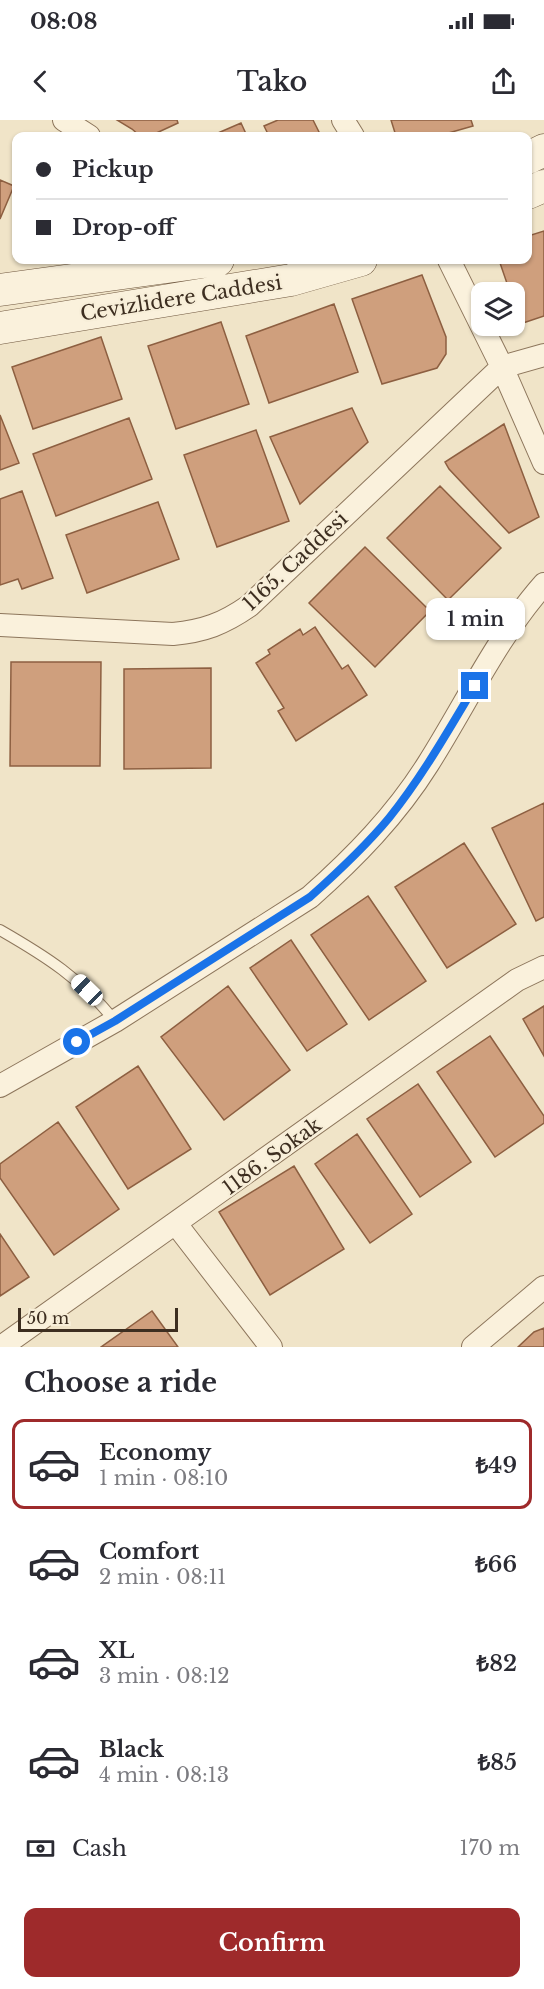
<!DOCTYPE html>
<meta charset="utf-8">
<style>
:root{--surface:#fff;--page:#f2f2f3;--text:#2b2b33;--muted:#7c7c81;--line:#e1e1e2;--accent:#9e2a2b}
body{margin:0;font-family:"Libre Baskerville",serif;background:var(--page);color:var(--text);height:100vh;display:flex;flex-direction:column;font-size:22px;white-space:nowrap}
*{box-sizing:border-box;margin:0}
p{font-size:20px;color:var(--muted)}
.icon{flex:none;width:33px;height:33px;fill:none;stroke:currentColor;stroke-width:2;stroke-linecap:round;stroke-linejoin:round}
.map{position:relative;height:1227px;overflow:hidden}
.sheet{display:flex;flex-direction:column;background:var(--surface);flex:1}
.sheet>*{flex:none}
.guide{position:absolute;left:12px;top:12px;width:520px;height:132px;border-radius:12px;box-shadow:0 2px 4px #0004;display:grid;align-content:center;height:132px;padding:0 24px;background:var(--surface)}
.buttons{position:absolute;left:471px;top:162px;display:grid;gap:12px}
.buttons a{display:grid;place-items:center;width:54px;height:54px;border-radius:12px;background:var(--surface);box-shadow:0 2px 4px #0004;font-size:30px}
.scale{position:absolute;left:18px;bottom:15px;width:160px;box-sizing:border-box;padding-left:6px;border:3px solid #3d2e20;border-top:0;font-size:16px;line-height:21px;white-space:nowrap;color:#3d2e20;-webkit-text-stroke:4px #f7eed8;paint-order:stroke}
.end{position:absolute;width:27px;height:27px;margin:-14px;border:8px solid #1a73e8;background:#fff;box-shadow:0 0 0 3px #fff}
.from{border-radius:50%}
.bubble{position:absolute;height:42px;border-radius:12px;background:var(--surface);box-shadow:0 2px 4px #0004;font-size:20px;font-weight:600;line-height:42px;text-align:center}
.car{position:absolute;width:18px;height:36px;margin:-18px -9px;border-radius:8px;box-shadow:0 0 4px 2px #0007;background:linear-gradient(#fff 24%,#345 0 40%,#fff 0 76%,#345 0 86%,#fff 0)}
.guide b{display:flex;align-items:center;gap:21px;height:57px;font-size:22px}
.guide b+b{border-top:2px solid var(--line)}
.guide i{width:15px;height:15px;background:var(--text)}
ul{padding:0;list-style:none}
li{display:flex;align-items:center;gap:18px;height:90px;margin:0 12px 9px;padding:0 12px;border:3px solid transparent;border-radius:12px}
li div{flex:1}
li b{display:block;font-size:22px}
li em{font-style:normal;font-weight:600}
li.active{border-color:var(--accent)}
li>.icon{width:54px;height:54px;stroke-width:1.5}
h2{padding:0 24px;font-size:27px;line-height:72px}
.pay{display:flex;align-items:center;gap:15px;height:66px;padding:0 24px;font-size:22px}
.pay p{margin-inline-start:auto}
.action{display:flex;gap:12px;margin-top:auto;padding:12px 24px}
.action a{flex:1;height:69px;border-radius:12px;background:var(--accent);color:#fff;font-size:24px;font-weight:600;line-height:69px;text-align:center}
.status{display:flex;justify-content:space-between;align-items:center;height:42px;padding:0 30px;background:var(--surface);direction:ltr}
.status svg{height:16px;fill:currentColor}
header{display:flex;justify-content:space-between;align-items:center;height:78px;padding:0 24px;background:var(--surface);font-size:27px;font-weight:600}
.map>svg:first-child{display:block}
</style>
<div class="status"><b>08:08</b><svg viewBox="0 0 49 12"><path d="M0 12V9h3v3zM5 12V6h3v6zM10 12V3h3v9zM15 12V0h3v12zM26 1h20v11H26zM47 4h2v5h-2z"/></svg></div>
<header><svg class="icon" aria-label="back" viewBox="0 0 24 24"><path d="M15 5l-7 7 7 7"/></svg>Tako<svg class="icon" aria-label="share" viewBox="0 0 24 24"><path d="M12 15V3M7 8l5-5 5 5M5 13v7h14v-7"/></svg></header>
<div class="map">
<svg width="544" height="1227" viewBox="0 0 544 1227">
<rect width="100%" height="100%" fill="#f0e4c8"/>
<path fill="#cf9f7d" stroke="#8d5f41" stroke-width="1.5" d="M117 0H177L178 3 150 16H140L132 9Z
M278 0H313L321 16H269L264 6Z
M391 0H471L473 6 438 16H396Z
M241 3 247 16H211Z
M0 60 14 66 0 99Z
M544 111V196L520 204 514 187V172H510L499 140H528V116Z
M422 155 446 217V234L437 248 382 264 352 179Z
M334 184 358 252 269 283 246 216Z
M221 202 249 284 176 309 148 226Z
M101 217 122 279 33 309 12 247Z
M352 288 368 322 300 384 270 317Z
M0 295 19 343 0 350Z
M129 298 152 359 56 396 33 334Z
M504 304 539 397 509 413 449 349 445 342Z
M256 310 289 401 217 427 184 335Z
M440 366 501 428 448 480 387 418Z
M22 371 53 458 22 469 18 459 0 465V379Z
M158 382 179 439 87 473 66 415Z
M365 427 430 491 375 547 309 483Z
M315 507 342 549 348 545 367 575 296 621 278 591 284 588 256 543 270 534 268 530 300 509 303 515Z
M11 542H101L100 646H10Z
M211 548V648L124 649V549Z
M544 683V797L536 801 492 708Z
M464 723 516 804 447 848 395 767Z
M368 776 426 861 369 900 311 815Z
M291 820 347 904 307 931 250 848Z
M228 866 290 950 224 1000 161 917Z
M544 886V936L523 899Z
M490 916 544 996V1003L495 1037 437 952Z
M138 946 191 1029 128 1069 76 987Z
M418 964 471 1042 420 1077 367 999Z
M58 1002 119 1089 54 1135 0 1058V1044Z
M357 1014 412 1094 370 1123 315 1044Z
M294 1046 344 1129 270 1175 219 1092Z
M0 1114 29 1157 0 1176Z
M152 1191 178 1227H101Z
M544 1208V1227H518L534 1212Z"/>
<g fill="none" stroke-linecap="round" stroke-linejoin="round">
<g stroke="#8d765c" stroke-width="12">
<path id="service" d="M0 810C47 837 80 858 115 901"/>
</g>
<g stroke="#8d765c" stroke-width="24">
<path id="minor" d="M64 0 89 16
M343 0 353 16
M449 140 502 247 544 343
M0 505 173 514C204 511 223 504 249 486L502 247 544 235
M0 966 115 901 310 777C355 737 396 695 428 644 466 584 497 517 544 464
M176 1104 271 1227
M1 1227 517 860 544 847
M473 1227 544 1167"/>
</g>
<g stroke="#6f573f" stroke-width="33">
<path id="secondary" d="M528 38 544 30
M528 73 544 66
M0 170 218 140
M0 208 291 160 361 140"/>
</g>
<use href="#service" stroke="#faf1dc" stroke-width="10"/>
<use href="#minor" stroke="#faf1dc" stroke-width="22"/>
<use href="#secondary" stroke="#faf1dc" stroke-width="32"/>
</g>
<g fill="none" stroke-linecap="round" stroke-linejoin="round">
<path stroke="#1a73e8" stroke-width="8" d="M77 922 115 901 310 777C338 752 365 727 389 698 422 657 448 611 475 566"/>
</g>
<g text-anchor="middle" stroke-width="4.5" stroke-linejoin="round" paint-order="stroke">
<g font-size="20" fill="#3d2e20" stroke="#f7eed8">
<text transform="translate(181 178) rotate(-9)" y="7">Cevizlidere Caddesi</text>
<text transform="translate(295 441) rotate(-43)" y="7">1165. Caddesi</text>
<text transform="translate(272 1036) rotate(-36)" y="7">1186. Sokak</text>
</g>
</g>
</svg>
<div class="buttons">
<a><svg class="icon" aria-label="layers" viewBox="0 0 24 24"><path d="M12 4l9 5-9 5-9-5zM3 14l9 5 9-5"/></svg></a>
</div>
<div class="scale">50 m</div>
<i class="end from" style="left:77px;top:922px"></i>
<i class="end" style="left:475px;top:566px"></i>
<div class="bubble" style="left:426px;top:478px;width:99px">1 min</div>
<i class="car" style="left:87px;top:870px;rotate:314deg"></i>
<div class="guide">
<b><i class="from"></i>Pickup</b>
<b><i></i>Drop-off</b>
</div>
</div>
<section class="sheet">
<h2>Choose a ride</h2>
<ul>
<li class="active"><svg class="icon" aria-label="car" viewBox="0 0 24 24"><path d="M5 17H2v-5l4-1 3-4h7l3 4 3 1v5h-3M9 17h6M6 11h13"/><circle cx="7" cy="17" r="2"/><circle cx="17" cy="17" r="2"/></svg><div><b>Economy</b><p>1 min · 08:10</p></div><em>₺49</em></li>
<li><svg class="icon" aria-label="car" viewBox="0 0 24 24"><path d="M5 17H2v-5l4-1 3-4h7l3 4 3 1v5h-3M9 17h6M6 11h13"/><circle cx="7" cy="17" r="2"/><circle cx="17" cy="17" r="2"/></svg><div><b>Comfort</b><p>2 min · 08:11</p></div><em>₺66</em></li>
<li><svg class="icon" aria-label="car" viewBox="0 0 24 24"><path d="M5 17H2v-5l4-1 3-4h7l3 4 3 1v5h-3M9 17h6M6 11h13"/><circle cx="7" cy="17" r="2"/><circle cx="17" cy="17" r="2"/></svg><div><b>XL</b><p>3 min · 08:12</p></div><em>₺82</em></li>
<li><svg class="icon" aria-label="car" viewBox="0 0 24 24"><path d="M5 17H2v-5l4-1 3-4h7l3 4 3 1v5h-3M9 17h6M6 11h13"/><circle cx="7" cy="17" r="2"/><circle cx="17" cy="17" r="2"/></svg><div><b>Black</b><p>4 min · 08:13</p></div><em>₺85</em></li>
</ul>
<div class="pay"><svg class="icon" aria-label="cash" viewBox="0 0 24 24"><path d="M3 7h18v10H3z"/><circle cx="12" cy="12" r="2"/></svg>Cash<p>170 m</p></div>
<div class="action"><a>Confirm</a></div>
</section>
